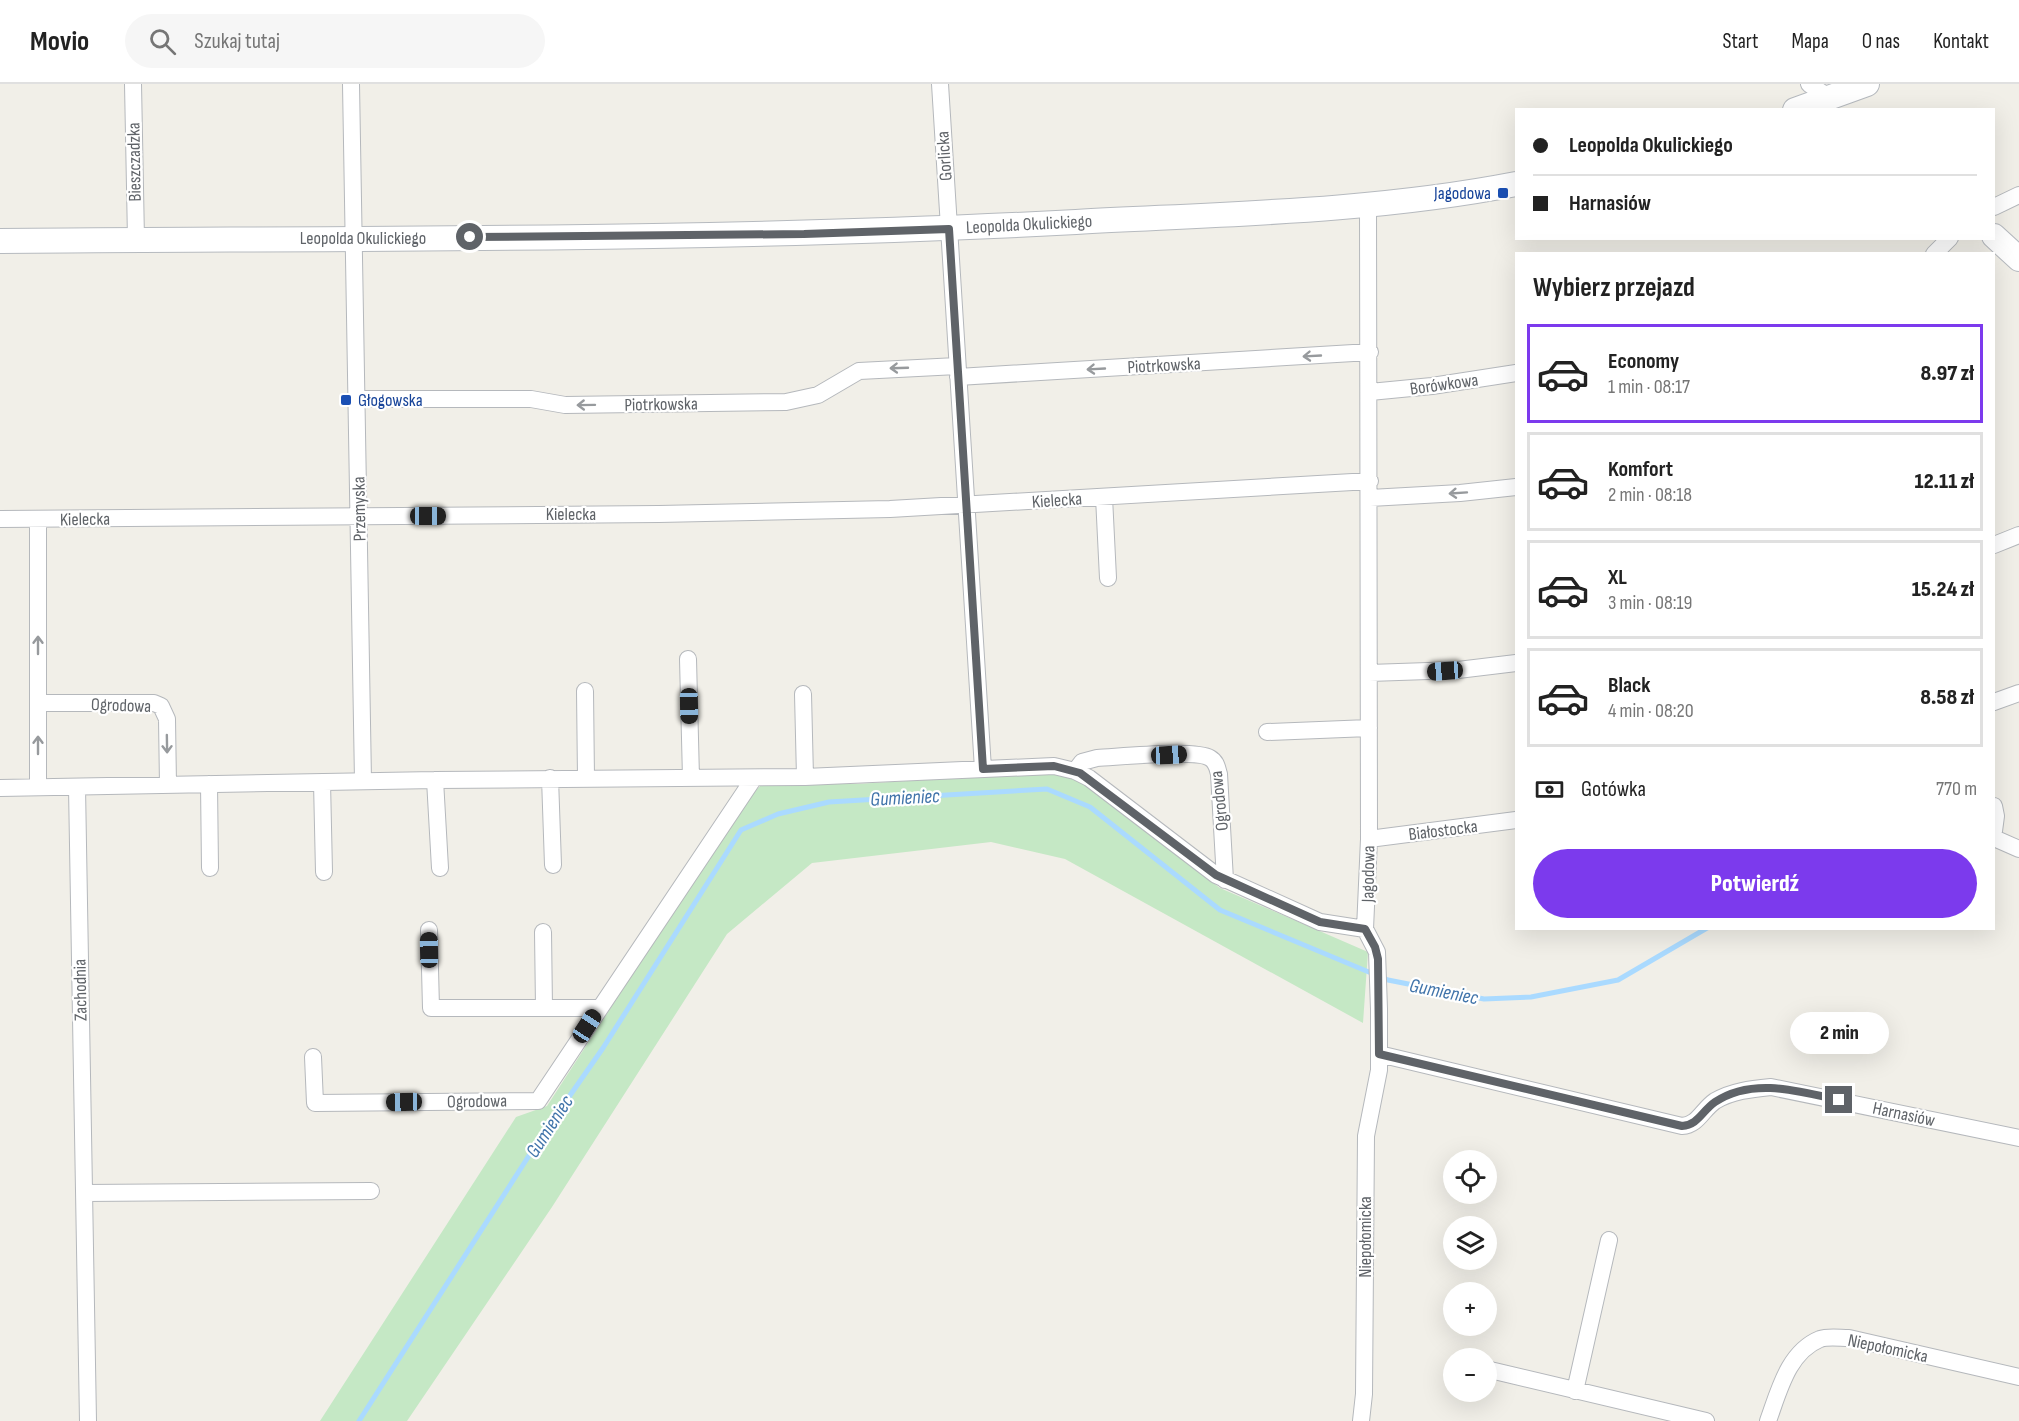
<!DOCTYPE html>
<html lang="pl">
<meta charset="utf-8">
<style>
:root{--surface:#fff;--page:#f6f6f6;--text:#222;--muted:#767676;--line:#e0e0e0;--accent:#7c3aed}
body{margin:0;font-family:"Sofia Sans Condensed",sans-serif;background:var(--page);color:var(--text);height:100vh;display:flex;flex-direction:column;font-size:22px;white-space:nowrap}
*{box-sizing:border-box;margin:0}
p{font-size:20px;color:var(--muted)}
.icon{flex:none;width:33px;height:33px;fill:none;stroke:currentColor;stroke-width:2;stroke-linecap:round;stroke-linejoin:round}
.map{position:relative;flex:1;overflow:hidden}
.side{position:absolute;left:1515px;top:168px;width:480px;height:678px;display:flex;flex-direction:column;background:var(--surface);border-radius:0px;box-shadow:0 6px 24px #0002}
.side>*{flex:none}
.banner{position:absolute;left:1515px;top:24px;width:480px;height:132px;border-radius:0px;box-shadow:0 6px 24px #0002;display:grid;align-content:center;height:132px;padding:0 18px;background:var(--surface)}
.tools{position:absolute;left:1443px;top:1066px;display:grid;gap:12px}
.tools a{display:grid;place-items:center;width:54px;height:54px;border-radius:50%;background:var(--surface);box-shadow:0 6px 24px #0002;font-size:30px}
.end{position:absolute;width:27px;height:27px;margin:-14px;border:8px solid #5f6368;background:#fff;box-shadow:0 0 0 3px #fff}
.from{border-radius:50%}
.bubble{position:absolute;height:42px;border-radius:21px;background:var(--surface);box-shadow:0 6px 24px #0002;font-size:20px;font-weight:800;line-height:42px;text-align:center}
.car{position:absolute;width:18px;height:36px;margin:-18px -9px;border-radius:8px;box-shadow:0 0 4px 2px #0007;background:linear-gradient(#222 24%,#8ab4d8 0 40%,#222 0 76%,#8ab4d8 0 86%,#222 0)}
.banner b{display:flex;align-items:center;gap:21px;height:57px;font-size:22px}
.banner b+b{border-top:2px solid var(--line)}
.banner i{width:15px;height:15px;background:var(--text)}
ul{padding:0;list-style:none}
li{display:flex;align-items:center;gap:18px;height:99px;margin:0 12px 9px;padding:0 6px;border:3px solid var(--line);border-radius:0px}
li div{flex:1}
li b{display:block;font-size:22px}
li em{font-style:normal;font-weight:800}
li.active{border-color:var(--accent)}
li>.icon{width:54px;height:54px;stroke-width:1.5}
h2{padding:0 18px;font-size:27px;line-height:72px}
.pay{display:flex;align-items:center;gap:15px;height:66px;padding:0 18px;font-size:22px}
.pay p{margin-inline-start:auto}
.primary-button{display:flex;gap:12px;margin-top:auto;padding:12px 18px}
.primary-button a{flex:1;height:69px;border-radius:36px;background:var(--accent);color:#fff;font-size:24px;font-weight:800;line-height:69px;text-align:center}
header{display:flex;align-items:center;gap:36px;box-sizing:border-box;height:84px;padding:0 30px;background:var(--surface);border-bottom:2px solid var(--line)}
header strong{font-size:28px}
nav{display:flex;gap:33px;margin-inline-start:auto;font-size:21px}
.search{width:420px;height:54px;background:var(--page);display:flex;align-items:center;gap:15px;box-sizing:border-box;padding:0 21px;border-radius:33px;color:var(--muted);font-size:22px}
.map>svg:first-child{display:block}
</style>
<header>
<strong>Movio</strong>
<div class="search"><svg class="icon" aria-label="search" viewBox="0 0 24 24"><circle cx="10" cy="10" r="6"/><path d="M15 15l6 6"/></svg>Szukaj tutaj</div>
<nav><a>Start</a><a>Mapa</a><a>O nas</a><a>Kontakt</a></nav>
</header>
<div class="map">
<svg width="2019" height="1337" viewBox="0 0 2019 1337">
<rect width="100%" height="100%" fill="#f1efe8"/>
<path fill="#c5e8c5" d="M1010 691H1055L1078 696 1220 804 1368 868 1363 939 1065 775 991 758 812 779 727 850 552 1123 407 1337H320L516 1033 547 1022 743 720 762 700H856Z"/>
<g fill="none" stroke-linecap="round" stroke-linejoin="round">
<path stroke="#aadaff" stroke-width="5" d="M359 1337 539 1056 603 964 741 746 778 730 829 718 1047 705 1090 723 1220 826 1388 896 1484 915 1531 913 1618 896 1707 844"/>
<g stroke="#b5b8bc" stroke-width="18">
<path id="street" d="M133 0 136 155
M351 0 363 697
M940 0 983 685
M1809 0 1830 14
M1994 123 2019 111
M1934 170 1950 154
M958 293 1370 268
M1370 308 1432 302 1516 289
M358 315H531L565 321 786 318 818 311 859 287 957 282
M1104 413 1108 494
M1370 414 1460 409 1516 403
M0 435 659 430 890 425 1370 397
M1994 461 2019 451
M688 575 691 694
M1369 589 1458 586 1516 579
M585 607 586 694
M803 610 805 693
M1994 618 2019 609
M38 619H154L161 622 167 635 168 701
M1267 648 1369 644
M1075 687 1082 678 1097 674C1119 673 1195 665 1210 674 1217 678 1217 684 1219 690L1225 796
M550 694 553 781
M435 696 440 784
M322 698 324 788
M209 700 210 784
M38 703V435
M77 703 88 1337
M0 704 435 696 805 693 1054 682 1075 687 1089 694 1216 791 1320 838 1365 845
M1994 722 1996 732 1994 747
M1994 754 2019 765
M1369 755 1516 736
M429 846 431 924H599
M543 848 544 924
M1379 970 1682 1042C1698 1041 1702 1026 1715 1017 1732 1007 1751 1005 1771 1003L2019 1054
M313 973 315 1019 538 1017 754 694
M84 1109 371 1107
M1486 1285 1706 1337
M1575 1307 1609 1156
M1361 1337 1364 1310 1366 1052 1379 986V925L1377 868 1365 845 1369 755 1368 119
M1768 1337C1779 1307 1788 1268 1820 1255 1828 1252 1840 1254 1849 1254L2019 1293"/>
</g>
<g stroke="#b6babf" stroke-width="26">
<path id="secondary" d="M1795 26 1867 0
M1994 152 2019 175
M0 157C359 154 717 157 1076 138 1222 130 1372 128 1516 100"/>
</g>
<use href="#street" stroke="#fff" stroke-width="16"/>
<use href="#secondary" stroke="#fff" stroke-width="24"/>
</g>
<defs><path id="oneway-shaft" d="M-6 0H5M1.5-3L5.5 0L1.5 3" fill="none" stroke-width="1.6" stroke-linecap="round" stroke-linejoin="round" transform="scale(1.5)"/></defs>
<g stroke="#979a9d">
<use href="#oneway-shaft" transform="translate(1312 272) rotate(177)"/>
<use href="#oneway-shaft" transform="translate(899 284) rotate(178)"/>
<use href="#oneway-shaft" transform="translate(1096 285) rotate(177)"/>
<use href="#oneway-shaft" transform="translate(586 321) rotate(179)"/>
<use href="#oneway-shaft" transform="translate(1458 409) rotate(176)"/>
<use href="#oneway-shaft" transform="translate(38 561) rotate(-90)"/>
<use href="#oneway-shaft" transform="translate(167 660) rotate(89)"/>
<use href="#oneway-shaft" transform="translate(38 661) rotate(-90)"/>
</g>
<g fill="none" stroke-linecap="round" stroke-linejoin="round">
<path stroke="#5f6368" stroke-width="8" d="M470 153 804 150 949 145 983 685 1054 682 1080 689 1216 791 1320 838 1365 845 1375 863 1378 875 1379 970 1682 1042C1698 1041 1702 1027 1715 1018 1752 993 1799 1007 1839 1016"/>
</g>
<g fill="#1a4fb4" stroke="#fff" stroke-width="2">
<rect x="1497" y="103" width="12" height="12" rx="3"/>
<rect x="340" y="310" width="12" height="12" rx="3"/>
</g>
<g text-anchor="middle" stroke-width="4.5" stroke-linejoin="round" paint-order="stroke">
<g font-size="18" fill="#5f6368" stroke="#fff">
<text transform="translate(944 72) rotate(-94)" y="6">Gorlicka</text>
<text transform="translate(134 78) rotate(-91)" y="6">Bieszczadzka</text>
<text transform="translate(1029 140) rotate(-3)" y="6">Leopolda Okulickiego</text>
<text x="363" y="160">Leopolda Okulickiego</text>
<text transform="translate(1164 281) rotate(-3)" y="6">Piotrkowska</text>
<text transform="translate(1444 300) rotate(-8)" y="6">Borówkowa</text>
<text transform="translate(661 320) rotate(-1)" y="6">Piotrkowska</text>
<text transform="translate(1057 416) rotate(-4)" y="6">Kielecka</text>
<text transform="translate(359 425) rotate(-91)" y="6">Przemyska</text>
<text x="571" y="436">Kielecka</text>
<text transform="translate(85 435) rotate(-1)" y="6">Kielecka</text>
<text transform="translate(121 621) rotate(2)" y="6">Ogrodowa</text>
<text transform="translate(1219 717) rotate(-96)" y="6">Ogrodowa</text>
<text transform="translate(1443 746) rotate(-7)" y="6">Białostocka</text>
<text transform="translate(1368 790) rotate(-89)" y="6">Jagodowa</text>
<text transform="translate(80 906) rotate(-91)" y="6">Zachodnia</text>
<text transform="translate(477 1017) rotate(-1)" y="6">Ogrodowa</text>
<text transform="translate(1904 1030) rotate(12)" y="6">Harnasiów</text>
<text transform="translate(1365 1153) rotate(-90)" y="6">Niepołomicka</text>
<text transform="translate(1888 1264) rotate(12)" y="6">Niepołomicka</text>
</g>
<g font-size="18" fill="#164399" stroke="#fff" text-anchor="end">
<text x="1491" y="115">Jagodowa</text>
<text x="358" y="322" text-anchor="start">Głogowska</text>
</g>
<g font-size="20" font-style="italic" fill="#4174aa" stroke="#fff">
<text transform="translate(905 713) rotate(-3)" y="7">Gumieniec</text>
<text transform="translate(1444 907) rotate(11)" y="7">Gumieniec</text>
<text transform="translate(549 1042) rotate(-57)" y="7">Gumieniec</text>
</g>
</g>
</svg>
<div class="tools">
<a><svg class="icon" aria-label="locate" viewBox="0 0 24 24"><circle cx="12" cy="12" r="6"/><path d="M12 2v4M12 18v4M2 12h4M18 12h4"/></svg></a>
<a><svg class="icon" aria-label="layers" viewBox="0 0 24 24"><path d="M12 4l9 5-9 5-9-5zM3 14l9 5 9-5"/></svg></a>
<a>+</a>
<a>−</a>
</div>
<i class="end from" style="left:470px;top:153px"></i>
<i class="end" style="left:1839px;top:1016px"></i>
<div class="bubble" style="left:1790px;top:928px;width:99px">2 min</div>
<i class="car" style="left:428px;top:432px;rotate:90deg"></i>
<i class="car" style="left:1445px;top:587px;rotate:266deg"></i>
<i class="car" style="left:689px;top:622px;rotate:179deg"></i>
<i class="car" style="left:1169px;top:671px;rotate:87deg"></i>
<i class="car" style="left:429px;top:866px;rotate:359deg"></i>
<i class="car" style="left:587px;top:942px;rotate:33deg"></i>
<i class="car" style="left:404px;top:1018px;rotate:269deg"></i>
<div class="banner">
<b><i class="from"></i>Leopolda Okulickiego</b>
<b><i></i>Harnasiów</b>
</div>
<section class="side">
<h2>Wybierz przejazd</h2>
<ul>
<li class="active"><svg class="icon" aria-label="car" viewBox="0 0 24 24"><path d="M5 17H2v-5l4-1 3-4h7l3 4 3 1v5h-3M9 17h6M6 11h13"/><circle cx="7" cy="17" r="2"/><circle cx="17" cy="17" r="2"/></svg><div><b>Economy</b><p>1 min · 08:17</p></div><em>8.97 zł</em></li>
<li><svg class="icon" aria-label="car" viewBox="0 0 24 24"><path d="M5 17H2v-5l4-1 3-4h7l3 4 3 1v5h-3M9 17h6M6 11h13"/><circle cx="7" cy="17" r="2"/><circle cx="17" cy="17" r="2"/></svg><div><b>Komfort</b><p>2 min · 08:18</p></div><em>12.11 zł</em></li>
<li><svg class="icon" aria-label="car" viewBox="0 0 24 24"><path d="M5 17H2v-5l4-1 3-4h7l3 4 3 1v5h-3M9 17h6M6 11h13"/><circle cx="7" cy="17" r="2"/><circle cx="17" cy="17" r="2"/></svg><div><b>XL</b><p>3 min · 08:19</p></div><em>15.24 zł</em></li>
<li><svg class="icon" aria-label="car" viewBox="0 0 24 24"><path d="M5 17H2v-5l4-1 3-4h7l3 4 3 1v5h-3M9 17h6M6 11h13"/><circle cx="7" cy="17" r="2"/><circle cx="17" cy="17" r="2"/></svg><div><b>Black</b><p>4 min · 08:20</p></div><em>8.58 zł</em></li>
</ul>
<div class="pay"><svg class="icon" aria-label="cash" viewBox="0 0 24 24"><path d="M3 7h18v10H3z"/><circle cx="12" cy="12" r="2"/></svg>Gotówka<p>770 m</p></div>
<div class="primary-button"><a>Potwierdź</a></div>
</section>
</div>
